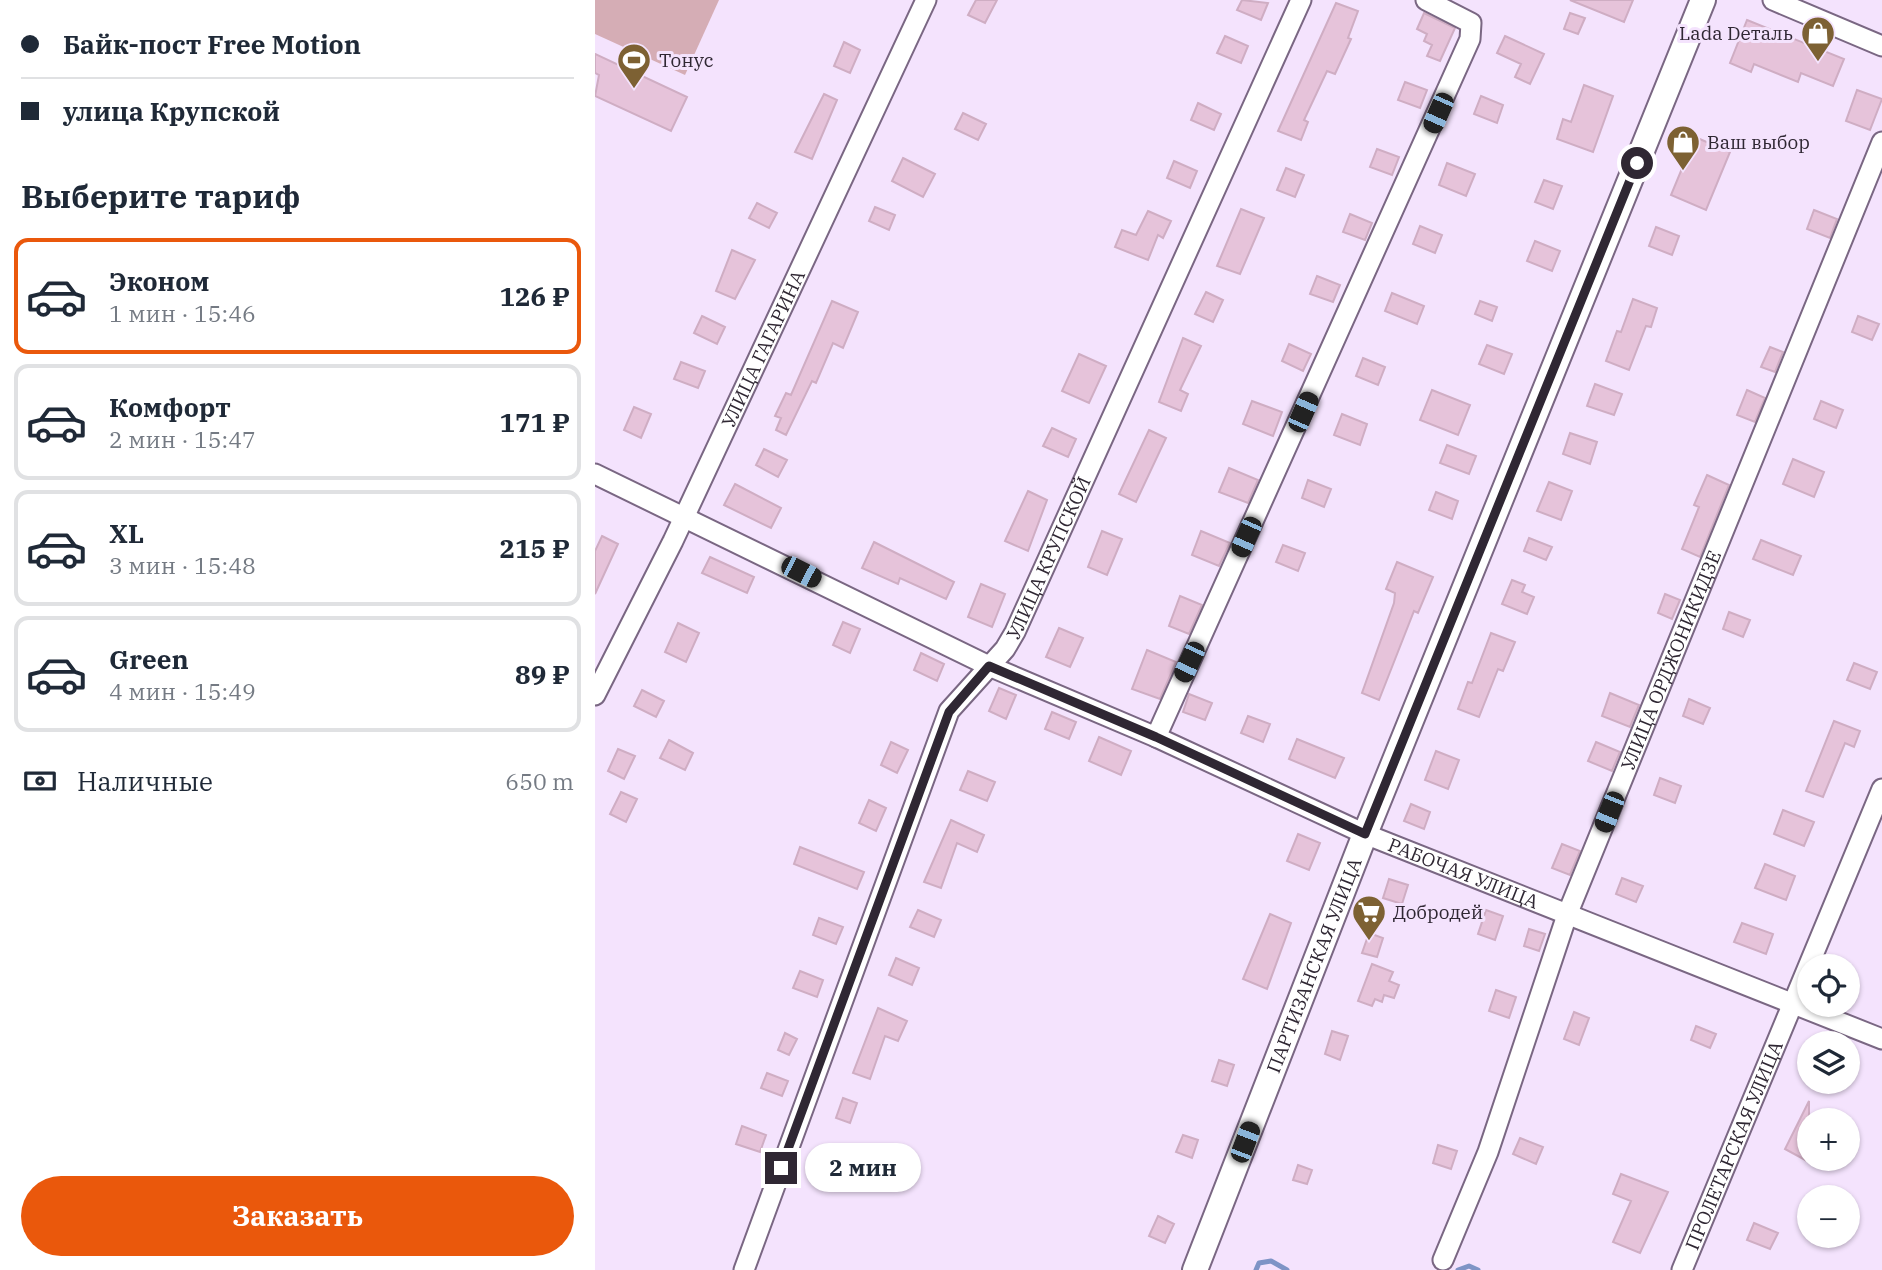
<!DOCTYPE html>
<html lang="ru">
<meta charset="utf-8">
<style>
:root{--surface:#fff;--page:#f6f6f7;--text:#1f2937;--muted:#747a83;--line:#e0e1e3;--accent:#ea580c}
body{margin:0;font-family:"IBM Plex Serif",serif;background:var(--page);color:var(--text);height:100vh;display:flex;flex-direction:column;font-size:26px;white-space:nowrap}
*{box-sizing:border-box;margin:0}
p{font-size:23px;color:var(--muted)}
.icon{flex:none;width:38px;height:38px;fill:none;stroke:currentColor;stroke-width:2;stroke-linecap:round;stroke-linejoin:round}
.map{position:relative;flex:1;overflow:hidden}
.sheet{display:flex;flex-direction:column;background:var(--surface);width:595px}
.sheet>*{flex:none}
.hud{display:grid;align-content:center;height:154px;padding:0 21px;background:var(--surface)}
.fabs{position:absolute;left:1202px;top:954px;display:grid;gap:14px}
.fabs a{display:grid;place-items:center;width:63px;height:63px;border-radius:50%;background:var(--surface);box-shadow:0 2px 5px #0004;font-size:35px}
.end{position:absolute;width:32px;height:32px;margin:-16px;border:9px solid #2f2733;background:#fff;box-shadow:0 0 0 4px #fff}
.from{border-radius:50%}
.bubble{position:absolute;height:49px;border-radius:24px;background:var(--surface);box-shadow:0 2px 5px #0004;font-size:23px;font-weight:700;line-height:49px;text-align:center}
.car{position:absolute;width:21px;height:42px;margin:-21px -10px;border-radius:9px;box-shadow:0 0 5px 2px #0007;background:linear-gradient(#222 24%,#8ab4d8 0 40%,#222 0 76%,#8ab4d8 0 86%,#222 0)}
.hud b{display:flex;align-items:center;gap:24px;height:66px;font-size:26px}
.hud b+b{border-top:2px solid var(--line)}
.hud i{width:18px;height:18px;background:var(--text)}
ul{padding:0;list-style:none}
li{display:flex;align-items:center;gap:21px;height:116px;margin:0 14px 10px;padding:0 7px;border:4px solid var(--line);border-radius:14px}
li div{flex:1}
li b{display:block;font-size:26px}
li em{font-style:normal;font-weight:700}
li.active{border-color:var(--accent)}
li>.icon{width:63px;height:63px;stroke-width:1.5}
h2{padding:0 21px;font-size:32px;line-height:84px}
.pay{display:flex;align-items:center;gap:18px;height:77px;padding:0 21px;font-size:26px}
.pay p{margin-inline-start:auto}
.action{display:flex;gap:14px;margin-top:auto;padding:14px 21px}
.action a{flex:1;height:80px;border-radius:42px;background:var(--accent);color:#fff;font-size:28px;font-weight:700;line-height:80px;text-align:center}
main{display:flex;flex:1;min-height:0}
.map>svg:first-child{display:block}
</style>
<main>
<section class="sheet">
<div class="hud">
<b><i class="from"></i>Байк-пост Free Motion</b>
<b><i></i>улица Крупской</b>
</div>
<h2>Выберите тариф</h2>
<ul>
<li class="active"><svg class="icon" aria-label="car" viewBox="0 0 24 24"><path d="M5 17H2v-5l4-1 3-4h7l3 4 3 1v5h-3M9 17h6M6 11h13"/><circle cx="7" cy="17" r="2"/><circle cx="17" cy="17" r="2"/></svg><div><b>Эконом</b><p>1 мин · 15:46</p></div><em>126 ₽</em></li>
<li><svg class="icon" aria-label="car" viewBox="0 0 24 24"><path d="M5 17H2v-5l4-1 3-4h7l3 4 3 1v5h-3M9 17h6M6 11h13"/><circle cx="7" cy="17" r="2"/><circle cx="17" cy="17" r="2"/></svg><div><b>Комфорт</b><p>2 мин · 15:47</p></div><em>171 ₽</em></li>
<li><svg class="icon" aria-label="car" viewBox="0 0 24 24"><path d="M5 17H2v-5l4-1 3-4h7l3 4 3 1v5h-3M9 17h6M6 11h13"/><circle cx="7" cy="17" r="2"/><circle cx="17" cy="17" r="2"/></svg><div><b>XL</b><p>3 мин · 15:48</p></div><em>215 ₽</em></li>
<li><svg class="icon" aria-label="car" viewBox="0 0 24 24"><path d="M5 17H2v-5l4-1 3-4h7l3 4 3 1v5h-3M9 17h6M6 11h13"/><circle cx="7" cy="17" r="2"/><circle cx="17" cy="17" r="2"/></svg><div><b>Green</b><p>4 мин · 15:49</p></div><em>89 ₽</em></li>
</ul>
<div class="pay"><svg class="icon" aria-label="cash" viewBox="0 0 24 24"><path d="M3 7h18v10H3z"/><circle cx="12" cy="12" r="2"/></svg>Наличные<p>650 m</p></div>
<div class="action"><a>Заказать</a></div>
</section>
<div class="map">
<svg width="1287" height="1270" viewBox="0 0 1287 1270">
<rect width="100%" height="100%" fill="#f4e3fd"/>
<path fill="#d5adb5" d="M0 0H124L90 75 0 34Z"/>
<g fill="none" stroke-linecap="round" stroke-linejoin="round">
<path stroke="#7e94c6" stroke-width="5" d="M661 1270 664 1263 676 1261 692 1270
M863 1270 874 1266 883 1270"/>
</g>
<path fill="#e6c3da" stroke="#cfadc3" stroke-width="2" d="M381 0H402L390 23 373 15Z
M647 0 673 3 666 20 642 10Z
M975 0H1038L1029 22Z
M741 3 763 11 753 38 756 39 740 74 732 71 709 120 713 122 706 140 683 131Z
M829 13 860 28 845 61 832 56 837 45 829 41 832 34 822 29Z
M975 13 990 18 983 34 969 29Z
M1152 20 1249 59 1238 86 1206 73 1203 82 1159 64 1156 72 1135 63Z
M630 36 653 46 646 63 622 53Z
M910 36 949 54 935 84 920 77 926 64 902 53Z
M249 42 265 50 255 73 239 66Z
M0 54 92 97 76 131 0 96 4 75 0 73Z
M810 82 832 90 825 108 803 100Z
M989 85 1018 96 998 152 962 139 968 119 976 122Z
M1262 90 1287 99 1275 130 1251 121Z
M229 94 242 100 217 159 200 152Z
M886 96 908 105 902 123 879 114Z
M603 103 626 114 619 130 596 120Z
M368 113 391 124 383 140 360 129Z
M1100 137 1135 152 1111 210 1076 195Z
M782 149 804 157 797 175 775 167Z
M308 158 340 174 328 197 297 181Z
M579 161 602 171 595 188 572 178Z
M852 163 880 174 871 196 844 185Z
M691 168 709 175 700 197 682 190Z
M949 180 967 186 958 209 940 202Z
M162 203 182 213 174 228 154 218Z
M280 207 300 215 294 230 274 221Z
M646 209 669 218 645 274 622 266Z
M1219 210 1242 219 1235 238 1212 229Z
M553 211 576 221 568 238 563 235 553 260 520 247 527 230 541 235Z
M755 214 777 223 770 240 748 232Z
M825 226 847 235 840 253 818 244Z
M1061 227 1084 236 1077 255 1054 246Z
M940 241 965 251 957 271 932 261Z
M137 250 160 260 140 299 121 291Z
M722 276 745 285 738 302 715 294Z
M611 292 628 300 618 322 600 314Z
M797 293 829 306 822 324 790 311Z
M1038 299 1062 308 1056 327 1051 326 1034 370 1011 361 1022 331 1026 332Z
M237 301 263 312 248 348 238 343 221 383 217 381 191 435 181 430 186 418 180 416 191 393 196 395Z
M885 301 902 307 897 321 880 314Z
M107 316 130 327 122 344 99 333Z
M1263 316 1284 324 1277 340 1257 332Z
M588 338 606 346 585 390 593 394 586 411 564 402Z
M694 344 716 354 708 371 687 361Z
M892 345 917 354 909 374 884 364Z
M1175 347 1188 352 1180 372 1166 367Z
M484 354 511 366 494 403 467 391Z
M768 358 790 367 783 385 761 376Z
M86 362 110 371 103 388 79 379Z
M1000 384 1027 394 1019 415 992 406Z
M837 390 875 405 863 435 825 420Z
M1152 390 1170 398 1160 422 1142 415Z
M657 401 687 412 678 436 648 424Z
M1226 401 1248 410 1241 428 1219 419Z
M39 407 56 414 46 438 29 430Z
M747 414 772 424 765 445 739 435Z
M457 428 481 439 473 457 448 446Z
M554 430 571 438 541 502 524 494Z
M975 433 1002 442 995 464 968 454Z
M852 445 881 456 874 474 845 463Z
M169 449 192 460 183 477 161 465Z
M1198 459 1229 472 1219 497 1188 484Z
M634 468 663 480 653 503 624 492Z
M1112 475 1134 485 1105 557 1087 549 1104 507 1099 505Z
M713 480 736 489 729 507 707 498Z
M954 482 977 491 966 520 942 511Z
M140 484 186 508 176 528 129 505Z
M433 491 452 500 433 551 410 541Z
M841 492 863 501 857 519 834 510Z
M507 531 527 539 512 575 493 567Z
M606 531 635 543 624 566 597 555Z
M7 536 23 544 0 594V551Z
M934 538 957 547 951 560 929 551Z
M1166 540 1206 556 1198 575 1158 559Z
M279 542 359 582 351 599 305 578 303 584 267 568Z
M688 545 710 553 703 571 681 562Z
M115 557 159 577 152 593 107 573Z
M802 562 838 577 823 613 819 611 784 700 767 693 799 603 800 593 791 589Z
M917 580 930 585 927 592 939 597 932 614 907 604Z
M386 584 410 594 397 627 373 617Z
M1070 594 1085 600 1077 619 1063 613Z
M585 596 607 605 594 634 574 626Z
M1134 612 1155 620 1148 637 1128 629Z
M248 622 265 629 255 653 238 645Z
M83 623 104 633 91 662 70 652Z
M464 628 488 638 475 667 451 657Z
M896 633 920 642 908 671 903 669 884 717 863 709 873 682 877 683Z
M552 650 581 662 565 699 537 689Z
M326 653 349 664 342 681 319 670Z
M1259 663 1282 672 1275 689 1252 680Z
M404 688 421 695 411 719 394 711Z
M47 690 69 701 61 717 39 706Z
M1015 693 1044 705 1035 727 1007 716Z
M594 694 617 703 610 720 588 712Z
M1094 699 1115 708 1108 724 1088 716Z
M457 712 481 722 474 739 450 729Z
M653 716 675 724 668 742 646 733Z
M1239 721 1265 731 1259 747 1250 743 1228 797 1211 791Z
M504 737 536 751 526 775 494 761Z
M702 739 749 758 740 778 694 759Z
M74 740 98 753 90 770 65 758Z
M296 742 313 750 302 773 286 765Z
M1001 742 1025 752 1017 771 993 761Z
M23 749 40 756 29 779 13 771Z
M841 751 864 760 853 789 830 780Z
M373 771 400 782 392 801 365 790Z
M1065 778 1086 786 1080 803 1059 795Z
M26 792 42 799 31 822 15 814Z
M274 800 291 808 281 831 264 823Z
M816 804 835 812 829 829 809 821Z
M1188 810 1219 822 1209 846 1179 834Z
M356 820 389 835 382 852 362 843 346 888 329 882Z
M703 834 725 843 714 870 692 861Z
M967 844 985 851 975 875 957 868Z
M205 847 269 872 262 889 199 864Z
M1170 864 1200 876 1191 900 1160 888Z
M1027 878 1048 886 1041 902 1021 894Z
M794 879 813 885 807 904 788 898Z
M323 910 346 920 339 937 315 927Z
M891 910 908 916 900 940 883 934Z
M675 914 696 923 672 989 648 979Z
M224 918 248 927 241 944 218 935Z
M1147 923 1178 934 1171 954 1139 942Z
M934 929 950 934 944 951 929 946Z
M774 933 788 938 782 957 767 953Z
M301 958 324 968 317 985 294 975Z
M777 964 798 972 794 981 804 985 799 998 789 995 787 1002 780 999 777 1006 763 1001Z
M205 971 228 980 222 997 198 988Z
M901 990 921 997 914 1018 894 1011Z
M283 1008 312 1021 303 1041 290 1036 275 1079 258 1073Z
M979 1012 994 1018 984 1045 969 1039Z
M1101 1026 1121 1034 1115 1048 1096 1040Z
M737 1031 753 1036 745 1060 730 1054Z
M190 1033 202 1039 194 1055 183 1050Z
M624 1060 639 1065 632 1086 617 1081Z
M172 1073 193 1081 187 1096 166 1088Z
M248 1098 262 1103 255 1123 241 1118Z
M1214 1101V1162L1190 1149Z
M147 1126 171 1135 165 1152 141 1144Z
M588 1135 603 1140 597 1158 581 1152Z
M925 1138 948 1147 941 1164 918 1154Z
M843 1145 862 1151 856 1169 838 1163Z
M703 1165 717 1170 712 1184 698 1180Z
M1026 1174 1073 1192 1045 1253 1018 1242 1036 1201 1018 1194Z
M563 1216 579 1224 570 1243 554 1236Z
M1159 1223 1183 1233 1175 1249 1152 1240Z"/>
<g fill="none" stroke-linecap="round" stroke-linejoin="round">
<g stroke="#7a6783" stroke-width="23">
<g id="minor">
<path d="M1178 0 1287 46"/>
<path id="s1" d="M0 474 394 666 561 737 770 834 1287 1039"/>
<path id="s2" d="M0 695 78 541 331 0"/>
<path d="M561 737 875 39 876 23 831 0"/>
<path id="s3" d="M848 1260 893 1152 972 915 1287 142"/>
<path id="s4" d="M149 1270 354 711 410 649 420 632 706 0"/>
<path id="s5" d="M1087 1270 1287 789"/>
</g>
</g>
<g stroke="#7a6783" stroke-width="28">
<g id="major">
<path id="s6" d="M600 1270 770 834 1108 0"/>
</g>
</g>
<use href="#minor" stroke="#fff" stroke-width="19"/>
<use href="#major" stroke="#fff" stroke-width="24"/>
</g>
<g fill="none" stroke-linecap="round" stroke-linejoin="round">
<path stroke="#2f2733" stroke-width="9" d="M186 1168 354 712 394 666 561 737 770 834 1042 163"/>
</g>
<defs>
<g id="shop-pin" transform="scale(1.75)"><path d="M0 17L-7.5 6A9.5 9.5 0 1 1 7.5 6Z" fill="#7d6133" stroke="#f4e3fd"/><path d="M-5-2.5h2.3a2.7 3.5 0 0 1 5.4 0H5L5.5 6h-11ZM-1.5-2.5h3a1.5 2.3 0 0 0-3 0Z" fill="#fff"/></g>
<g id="stadium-pin" transform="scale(1.75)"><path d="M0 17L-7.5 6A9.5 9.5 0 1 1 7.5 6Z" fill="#7d6133" stroke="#f4e3fd"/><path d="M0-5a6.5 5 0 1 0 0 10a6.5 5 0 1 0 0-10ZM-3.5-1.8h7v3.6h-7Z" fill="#fff"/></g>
<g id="supermarket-pin" transform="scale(1.75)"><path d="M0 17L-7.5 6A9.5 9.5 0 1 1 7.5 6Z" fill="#7d6133" stroke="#f4e3fd"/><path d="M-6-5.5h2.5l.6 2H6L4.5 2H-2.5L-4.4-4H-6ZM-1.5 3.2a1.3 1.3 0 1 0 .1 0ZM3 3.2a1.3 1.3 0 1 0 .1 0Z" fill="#fff"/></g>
</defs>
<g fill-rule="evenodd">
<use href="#shop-pin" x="1223" y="33"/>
<use href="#stadium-pin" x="39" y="60"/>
<use href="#shop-pin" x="1088" y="142"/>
<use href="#supermarket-pin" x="774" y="912"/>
</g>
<g text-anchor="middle" stroke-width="6" stroke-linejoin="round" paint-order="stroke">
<g font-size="19" fill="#2f2733" stroke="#f4e3fd" text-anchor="start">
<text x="1198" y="40" text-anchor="end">Lada Dеталь</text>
<text x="64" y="67">Тонус</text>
<text x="1112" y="149">Ваш выбор</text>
<text x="798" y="919">Добродей</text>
</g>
<g font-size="19" fill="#2f2733" stroke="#f4e3fd">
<text dy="7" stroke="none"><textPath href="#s2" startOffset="385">УЛИЦА ГАГАРИНА</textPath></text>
<text dy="7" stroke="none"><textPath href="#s4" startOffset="780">УЛИЦА КРУПСКОЙ</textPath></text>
<text dy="7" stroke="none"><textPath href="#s3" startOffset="642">УЛИЦА ОРДЖОНИКИДЗЕ</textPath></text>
<text dy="7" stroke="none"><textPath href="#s1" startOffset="956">РАБОЧАЯ УЛИЦА</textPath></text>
<text dy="7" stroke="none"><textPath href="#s6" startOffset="327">ПАРТИЗАНСКАЯ УЛИЦА</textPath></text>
<text dy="7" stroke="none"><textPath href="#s5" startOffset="135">ПРОЛЕТАРСКАЯ УЛИЦА</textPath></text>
</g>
</g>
</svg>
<div class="fabs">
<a><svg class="icon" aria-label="locate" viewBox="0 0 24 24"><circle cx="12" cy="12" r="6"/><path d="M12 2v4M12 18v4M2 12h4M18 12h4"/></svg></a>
<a><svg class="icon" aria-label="layers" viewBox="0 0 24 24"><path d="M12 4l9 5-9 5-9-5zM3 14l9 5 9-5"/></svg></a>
<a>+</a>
<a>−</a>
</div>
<i class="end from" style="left:1042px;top:163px"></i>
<i class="end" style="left:186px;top:1168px"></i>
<div class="bubble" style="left:210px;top:1143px;width:116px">2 мин</div>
<i class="car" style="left:843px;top:113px;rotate:204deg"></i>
<i class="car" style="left:708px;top:412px;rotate:24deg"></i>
<i class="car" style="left:651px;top:537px;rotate:204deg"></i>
<i class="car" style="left:206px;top:572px;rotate:117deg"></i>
<i class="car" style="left:594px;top:662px;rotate:205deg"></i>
<i class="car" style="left:1014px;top:812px;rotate:202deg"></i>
<i class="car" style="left:650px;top:1142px;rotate:21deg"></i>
</div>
</main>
